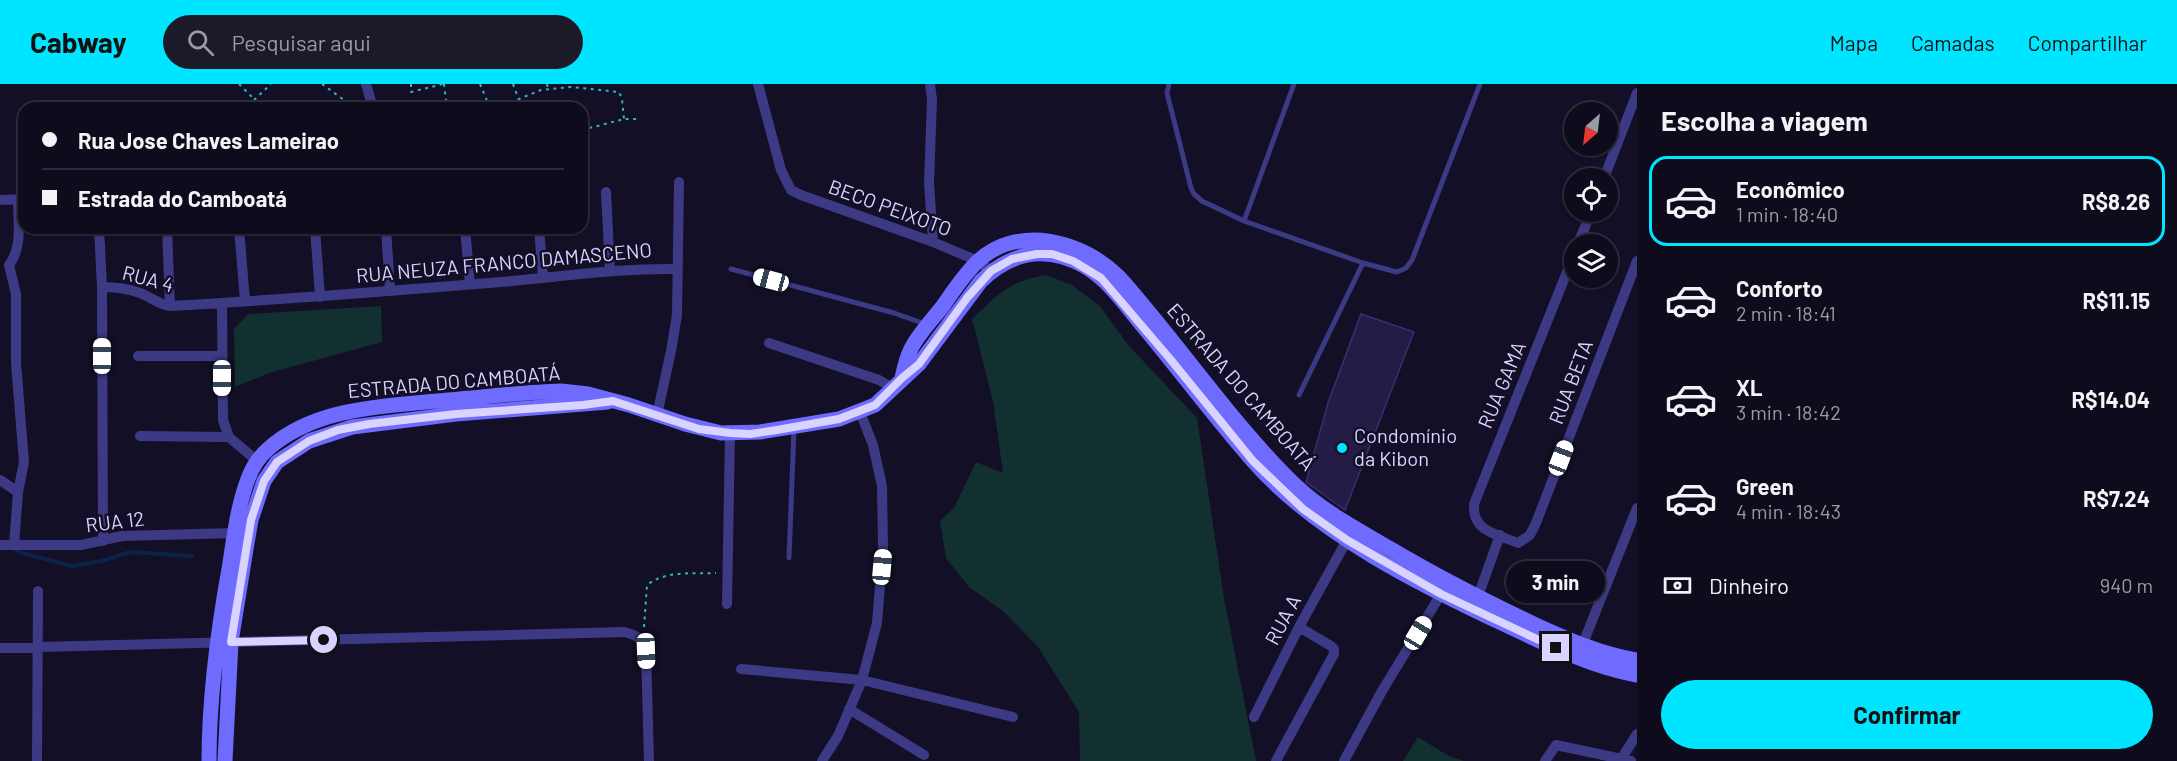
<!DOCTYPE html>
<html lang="pt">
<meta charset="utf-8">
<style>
:root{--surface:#0e0b1c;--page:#1c1929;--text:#f1f3f6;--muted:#9b9ba3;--line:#2e2b3b;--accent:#00e5ff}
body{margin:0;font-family:Barlow,sans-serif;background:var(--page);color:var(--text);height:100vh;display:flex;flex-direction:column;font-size:22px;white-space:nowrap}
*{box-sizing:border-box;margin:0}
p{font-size:20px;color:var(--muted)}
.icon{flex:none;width:33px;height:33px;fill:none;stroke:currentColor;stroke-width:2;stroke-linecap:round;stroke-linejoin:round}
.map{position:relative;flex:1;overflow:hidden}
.drawer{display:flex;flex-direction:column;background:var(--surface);width:540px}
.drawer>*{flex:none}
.hud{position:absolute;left:18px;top:18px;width:570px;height:132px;border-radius:18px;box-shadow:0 2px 4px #0004,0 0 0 2px var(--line);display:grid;align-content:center;height:132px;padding:0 24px;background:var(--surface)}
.needle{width:39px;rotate:208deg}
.fabs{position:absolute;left:1564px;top:18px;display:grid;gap:12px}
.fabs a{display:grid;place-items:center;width:54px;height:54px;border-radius:50%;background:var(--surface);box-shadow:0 2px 4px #0004,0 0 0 2px var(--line);font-size:30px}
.end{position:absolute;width:27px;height:27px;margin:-14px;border:8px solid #d9d4ff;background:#111;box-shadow:0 0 0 3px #111}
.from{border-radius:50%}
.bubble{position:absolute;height:42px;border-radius:21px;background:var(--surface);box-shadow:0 2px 4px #0004,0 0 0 2px var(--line);font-size:20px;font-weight:700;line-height:42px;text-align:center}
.car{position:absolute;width:18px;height:36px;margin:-18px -9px;border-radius:8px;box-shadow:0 0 4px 2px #0007;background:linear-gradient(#fff 24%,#345 0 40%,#fff 0 76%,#345 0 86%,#fff 0)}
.hud b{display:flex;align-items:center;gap:21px;height:57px;font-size:22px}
.hud b+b{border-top:2px solid var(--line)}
.hud i{width:15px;height:15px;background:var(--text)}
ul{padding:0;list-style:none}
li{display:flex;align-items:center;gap:18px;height:90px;margin:0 12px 9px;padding:0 12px;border:3px solid transparent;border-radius:18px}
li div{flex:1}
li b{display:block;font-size:22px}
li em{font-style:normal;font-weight:700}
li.on{border-color:var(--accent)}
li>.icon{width:54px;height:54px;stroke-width:1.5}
h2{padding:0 24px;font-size:27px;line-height:72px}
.pay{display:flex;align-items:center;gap:15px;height:66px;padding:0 24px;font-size:22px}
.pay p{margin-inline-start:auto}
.action{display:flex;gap:12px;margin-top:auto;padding:12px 24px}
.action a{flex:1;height:69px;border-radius:36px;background:var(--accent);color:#111;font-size:24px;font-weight:700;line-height:69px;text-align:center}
header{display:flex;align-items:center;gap:36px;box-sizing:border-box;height:84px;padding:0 30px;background:var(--accent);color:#111}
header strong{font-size:28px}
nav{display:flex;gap:33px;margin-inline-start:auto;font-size:21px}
.search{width:420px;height:54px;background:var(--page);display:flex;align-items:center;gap:15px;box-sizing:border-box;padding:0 21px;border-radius:33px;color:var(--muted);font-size:22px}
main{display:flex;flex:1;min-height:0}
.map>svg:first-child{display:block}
</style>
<header>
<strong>Cabway</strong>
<div class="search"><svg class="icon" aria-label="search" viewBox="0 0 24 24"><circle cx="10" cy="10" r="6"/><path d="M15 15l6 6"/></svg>Pesquisar aqui</div>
<nav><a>Mapa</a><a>Camadas</a><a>Compartilhar</a></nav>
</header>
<main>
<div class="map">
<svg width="1637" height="677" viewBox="0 0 1637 677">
<rect width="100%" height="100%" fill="#130f26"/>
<path fill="#12302f" d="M1046 191 1072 201 1100 222 1129 262 1197 334 1224 514 1256 677H1080L1079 628 1038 563 1003 527 969 503 946 474 940 437 954 424 976 378 1003 389 993 317 972 235C998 210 1009 197 1046 191Z
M381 222 382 258 269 289 235 303 234 245 248 230Z
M1418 653 1447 671 1464 677H1403Z"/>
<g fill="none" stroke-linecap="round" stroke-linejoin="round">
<path stroke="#0c2248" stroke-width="4" d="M12 464 22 469 72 482 102 477 130 468 192 472"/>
</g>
<path fill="#241b47" stroke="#3b2d73" stroke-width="1.5" d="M1361 230 1414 248 1345 426 1306 398 1328 319Z"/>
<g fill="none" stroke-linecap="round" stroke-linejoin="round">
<path stroke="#2fb8b0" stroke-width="2" stroke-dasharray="3 4.5" stroke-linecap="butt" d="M239 0 252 13 257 24
M322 0 355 24
M411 0V8L443 0
M444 0 447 24
M480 0 490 24
M513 0 522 24
M547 0 548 6
M254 16 271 0
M497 24 541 6 571 3 619 8 622 15 624 35
M582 46 624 35H639
M644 543 647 501C667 486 692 490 716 489"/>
<path stroke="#3d3a85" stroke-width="5" d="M1169 0 1167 9 1191 104 1194 110 1202 117 1244 137 1363 179 1397 188 1406 184 1412 176 1480 0
M1244 137 1294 0
M731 185 894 229 925 240
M1299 311 1363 179
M789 474 794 345"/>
<path stroke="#3d3a85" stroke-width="10" d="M366 0 373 24
M758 0 781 86 791 106 801 111 933 158 978 177 991 187
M930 0 932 16 929 99 933 158
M1604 94 1637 9
M606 108 610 187
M0 116 24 115
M99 144 102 203 103 457
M167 144 170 222
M239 144 245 217
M315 144 320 213
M386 144 390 206
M465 144 470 200
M539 144 543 194
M1578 160 1591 128
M1575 168 1474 420C1472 448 1497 450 1518 459L1530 451 1536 439 1637 177
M102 203C115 203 127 204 140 209 153 214 155 219 170 222 281 216 391 207 501 198 560 193 618 184 678 185
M222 219 223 336 229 353 257 377
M769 259 879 296 893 304
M138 272H222
M657 331 671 267 677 231 679 98
M140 352 229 353
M0 396 18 408
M0 461H81L122 452 235 449
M14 461 18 408 24 378 16 279V210L9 181C23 163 18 137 18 115
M1476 518 1500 451
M727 520 730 349
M0 564 624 548C636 551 642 553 646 567L649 677
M1580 567 1637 424
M741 585 862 596 1013 633
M849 625 924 671
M1254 633 1299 543 1347 456
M37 677 38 507
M822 677 838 652 862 596 877 539 883 464 882 402 873 361 860 328
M1276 677 1334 570V565L1331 562 1299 543
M1344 677 1382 607 1441 510
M1545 677 1556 661 1631 677
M1620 677 1637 650"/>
<path stroke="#6f6bff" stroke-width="15" d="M902 294C904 285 906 275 910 267 917 251 932 236 943 222 953 207 964 191 977 178 1018 139 1083 157 1119 193 1179 260 1231 339 1295 401 1322 427 1357 445 1389 464 1438 493 1487 518 1538 542 1569 556 1603 571 1637 576
M209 677C209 610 218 545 230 479 234 452 238 421 248 395 252 384 259 373 268 365 316 322 388 322 448 316 486 313 524 308 561 307L588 310 629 321 685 340 721 349 760 348 839 335 875 321 919 280 981 197C1011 168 1046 161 1084 182 1107 195 1124 219 1141 240 1179 285 1214 333 1253 377 1317 450 1422 502 1510 543 1550 562 1593 583 1637 591
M225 677 231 558 247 459 251 436 264 397 277 378 309 357 352 343 456 330 608 318"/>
</g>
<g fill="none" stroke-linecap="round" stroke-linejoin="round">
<path stroke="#d9d4ff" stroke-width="8" d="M324 556 231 558 251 436 264 397 277 378 309 357 338 346 369 340 456 330 583 321 613 317 699 345 730 349 750 350 777 346 839 335 875 321 902 294 919 280 967 214 991 187 1012 175 1037 170H1052L1073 177 1101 194 1171 276 1253 377 1303 425 1347 456 1441 510 1556 564"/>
</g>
<circle fill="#00e5ff" stroke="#130f26" stroke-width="2" cx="1342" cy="364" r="6"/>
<g text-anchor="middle" stroke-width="5" stroke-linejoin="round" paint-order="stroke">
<g font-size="20" fill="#d9d4ff" stroke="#130f26">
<text transform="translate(890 124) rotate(20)" y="7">BECO PEIXOTO</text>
<text transform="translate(504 179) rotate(-5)" y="7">RUA NEUZA FRANCO DAMASCENO</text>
<text transform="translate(148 195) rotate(15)" y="7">RUA 4</text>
<text transform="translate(454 298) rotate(-5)" y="7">ESTRADA DO CAMBOATÁ</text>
<text transform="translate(1571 298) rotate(-69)" y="7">RUA BETA</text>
<text transform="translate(1502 301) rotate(-67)" y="7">RUA GAMA</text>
<text transform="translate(1241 303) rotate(49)" y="7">ESTRADA DO CAMBOATÁ</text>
<text transform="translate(115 438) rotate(-7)" y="7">RUA 12</text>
<text transform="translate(1283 536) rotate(-62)" y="7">RUA A</text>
</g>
<g font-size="20" fill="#d9d4ff" stroke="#130f26" text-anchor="start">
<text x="1354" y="359">Condomínio<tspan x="1354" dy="23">da Kibon</tspan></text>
</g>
</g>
</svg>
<div class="fabs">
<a><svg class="needle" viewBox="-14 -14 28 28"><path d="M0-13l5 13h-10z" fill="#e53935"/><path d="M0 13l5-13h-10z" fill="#9b9ba3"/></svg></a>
<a><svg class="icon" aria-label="locate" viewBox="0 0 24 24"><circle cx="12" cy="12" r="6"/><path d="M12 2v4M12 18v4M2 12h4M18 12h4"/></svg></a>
<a><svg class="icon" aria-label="layers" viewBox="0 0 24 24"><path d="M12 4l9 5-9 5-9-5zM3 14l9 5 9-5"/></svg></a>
</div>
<i class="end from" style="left:324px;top:556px"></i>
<i class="end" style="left:1556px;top:564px"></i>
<div class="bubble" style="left:1506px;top:477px;width:99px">3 min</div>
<i class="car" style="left:771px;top:196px;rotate:285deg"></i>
<i class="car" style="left:102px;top:272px;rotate:0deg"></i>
<i class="car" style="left:222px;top:294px;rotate:180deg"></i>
<i class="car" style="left:1561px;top:374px;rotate:21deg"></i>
<i class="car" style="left:882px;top:483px;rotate:5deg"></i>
<i class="car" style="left:1418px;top:549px;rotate:31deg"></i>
<i class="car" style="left:646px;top:567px;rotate:178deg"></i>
<div class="hud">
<b><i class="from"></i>Rua Jose Chaves Lameirao</b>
<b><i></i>Estrada do Camboatá</b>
</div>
</div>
<section class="drawer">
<h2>Escolha a viagem</h2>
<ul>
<li class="on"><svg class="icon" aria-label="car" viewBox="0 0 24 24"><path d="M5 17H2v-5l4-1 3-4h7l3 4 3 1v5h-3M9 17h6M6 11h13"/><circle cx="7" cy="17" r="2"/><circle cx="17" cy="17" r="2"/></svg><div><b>Econômico</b><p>1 min · 18:40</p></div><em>R$8.26</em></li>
<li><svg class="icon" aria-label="car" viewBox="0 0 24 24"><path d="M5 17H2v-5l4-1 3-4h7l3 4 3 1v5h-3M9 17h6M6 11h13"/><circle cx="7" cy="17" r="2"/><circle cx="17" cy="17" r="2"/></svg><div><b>Conforto</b><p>2 min · 18:41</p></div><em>R$11.15</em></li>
<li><svg class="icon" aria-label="car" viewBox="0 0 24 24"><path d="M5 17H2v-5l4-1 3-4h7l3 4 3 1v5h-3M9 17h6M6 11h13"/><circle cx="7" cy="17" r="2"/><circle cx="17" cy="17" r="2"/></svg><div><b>XL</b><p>3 min · 18:42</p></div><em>R$14.04</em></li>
<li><svg class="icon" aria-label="car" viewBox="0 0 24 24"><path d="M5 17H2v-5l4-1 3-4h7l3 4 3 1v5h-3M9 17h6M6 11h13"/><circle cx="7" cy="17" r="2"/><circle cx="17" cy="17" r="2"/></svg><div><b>Green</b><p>4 min · 18:43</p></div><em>R$7.24</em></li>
</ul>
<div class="pay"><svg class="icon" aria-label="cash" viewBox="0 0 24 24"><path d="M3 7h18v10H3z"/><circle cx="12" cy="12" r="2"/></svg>Dinheiro<p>940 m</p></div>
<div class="action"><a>Confirmar</a></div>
</section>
</main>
